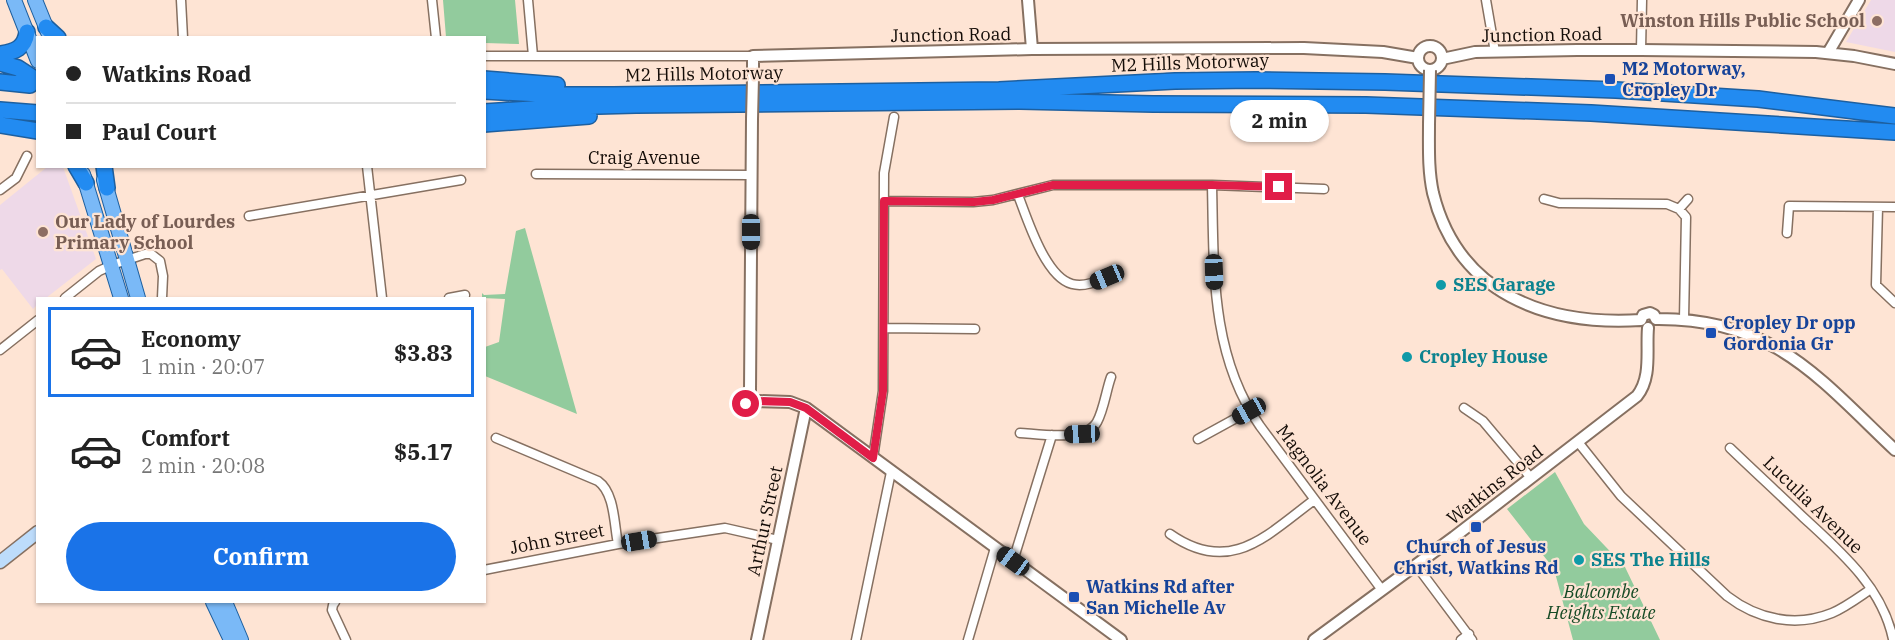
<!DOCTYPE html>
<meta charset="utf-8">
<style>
:root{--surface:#fff;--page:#f2f2f2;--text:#222;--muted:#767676;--line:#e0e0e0;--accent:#1a73e8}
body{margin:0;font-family:"IBM Plex Serif",serif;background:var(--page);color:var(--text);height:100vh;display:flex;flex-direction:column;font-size:22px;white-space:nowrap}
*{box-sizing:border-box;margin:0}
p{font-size:20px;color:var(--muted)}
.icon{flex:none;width:33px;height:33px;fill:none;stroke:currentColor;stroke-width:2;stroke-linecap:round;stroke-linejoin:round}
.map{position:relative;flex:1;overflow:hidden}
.sheet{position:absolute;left:36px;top:297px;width:450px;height:306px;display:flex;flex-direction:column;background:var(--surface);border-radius:0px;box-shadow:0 2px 4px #0004}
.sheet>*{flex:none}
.top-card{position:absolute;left:36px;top:36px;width:450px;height:132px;border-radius:0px;box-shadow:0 2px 4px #0004;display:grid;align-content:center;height:132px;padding:0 30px;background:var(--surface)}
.end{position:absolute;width:27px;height:27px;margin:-14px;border:8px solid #e11d48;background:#fff;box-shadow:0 0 0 3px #fff}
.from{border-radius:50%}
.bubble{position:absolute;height:42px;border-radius:21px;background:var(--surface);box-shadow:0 2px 4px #0004;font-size:20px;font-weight:800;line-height:42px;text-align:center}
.car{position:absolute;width:18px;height:36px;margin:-18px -9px;border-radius:8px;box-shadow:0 0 4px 2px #0007;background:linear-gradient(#222 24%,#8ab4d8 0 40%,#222 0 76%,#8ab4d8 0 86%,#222 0)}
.top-card b{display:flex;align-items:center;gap:21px;height:57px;font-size:22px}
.top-card b+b{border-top:2px solid var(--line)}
.top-card i{width:15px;height:15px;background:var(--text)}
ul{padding:10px 0 0;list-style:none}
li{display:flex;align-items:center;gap:18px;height:90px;margin:0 12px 9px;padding:0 18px;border:3px solid transparent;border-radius:0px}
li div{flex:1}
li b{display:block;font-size:22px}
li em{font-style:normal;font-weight:800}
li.selected{border-color:var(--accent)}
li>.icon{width:54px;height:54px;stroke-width:1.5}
.primary-button{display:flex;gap:12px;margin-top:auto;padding:12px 30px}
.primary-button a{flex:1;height:69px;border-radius:36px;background:var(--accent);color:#fff;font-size:24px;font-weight:800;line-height:69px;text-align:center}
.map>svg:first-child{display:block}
</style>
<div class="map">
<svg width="1895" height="640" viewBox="0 0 1895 640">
<rect width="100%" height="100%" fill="#fee4d4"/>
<path fill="#eed9e8" d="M1871 0H1895V52L1846 42Z
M47 167H63L96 259 46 298H38L37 305 33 309 2 269 0 270V205Z"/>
<path fill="#92cb9d" d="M443 0H515L519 44 485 43 484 38 446 37Z
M525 228 577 414 485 376V347L499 342 505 299 482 298V293L484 295 505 294 516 231Z
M1555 472 1584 524 1625 567 1660 640H1573L1554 569 1507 509Z"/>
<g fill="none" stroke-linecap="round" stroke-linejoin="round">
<g stroke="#867061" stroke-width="11">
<path id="minor" d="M181 0 183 38
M432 0 436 38
M528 0 533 56
M1486 0 1495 52
M1641 50 1642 0
M484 56H753
M367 166 382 298
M536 174 751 175
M1212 185C1214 268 1210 355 1260 426L1382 590
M0 190 16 178 27 156
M1018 195C1027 218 1045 277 1072 284 1084 287 1096 282 1107 277
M1544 199 1559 203 1667 204 1679 209 1686 217 1684 319
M884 201 973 202 993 200 1053 185H1212L1324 189
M1878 207 1876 285 1895 303
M1679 209 1688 199
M249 216 461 180
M1787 233 1789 206 1895 207
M65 298 99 271 112 265 145 254H151L160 261 163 276 162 298
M449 298 465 295
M884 328 975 329
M0 350 38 320
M1464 408 1483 421 1531 478
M1020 433C1039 434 1086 442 1097 422 1104 409 1106 391 1111 377
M496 438 598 481C615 493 614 525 618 544
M1198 439 1249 411
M1578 442 1621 496 1727 596C1757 619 1795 628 1832 613 1846 607 1859 597 1871 589
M1730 448C1754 471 1779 494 1804 518 1841 552 1882 587 1893 639
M873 458 883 391 884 173 894 117
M1170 534C1230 576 1266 536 1314 500
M1013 561 1052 435
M1416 565 1472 640
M484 570 618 544 725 528 778 540
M335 602 333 605 332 610 346 640
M856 640 891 472
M968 640 995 548
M1461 640 1469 634"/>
</g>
<g stroke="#867061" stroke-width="14">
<path id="tertiary" d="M1028 0 1032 49
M1418 58a12 12 0 1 1 24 0a12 12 0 1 1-24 0Z
M1828 53 1859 0
M1442 59 1475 52 1577 50H1641L1816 52 1854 56 1895 64
M753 78V56L1032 49 1304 48 1383 52 1418 58
M1429 124C1429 147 1428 170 1433 193 1458 294 1546 326 1641 320
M1656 319C1773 318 1817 376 1895 450
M1641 320 1643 315 1650 313 1654 315 1656 319
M750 391 752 119
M750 391 744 395 743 400 746 404 753 406 758 401
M758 401 790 402 806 408 1121 640
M757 640 806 408
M1314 640 1454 537 1637 396C1652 377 1646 351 1648 328"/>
</g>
<g stroke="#867061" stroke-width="15">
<path id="secondary" d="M0 562 38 532"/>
</g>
<g stroke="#1d5f9f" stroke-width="16">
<path id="primary" d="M14 0 38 61
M35 0 50 37
M83 174 121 298
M104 180 138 298
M213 602 231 640
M225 602 241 640"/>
</g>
<g stroke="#1d5f9f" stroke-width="18">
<path id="motorway" d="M46 27 58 38
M0 54C15 52 25 48 27 32
M0 63 18 68 38 81
M484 79 557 85
M0 82 30 85
M484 91 559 95H613L999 90 1175 81 1256 80 1385 82 1616 90 1758 99 1895 116
M0 110 38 113
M484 112 561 107 636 105 1020 101 1153 104 1366 105 1591 113 1895 132
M484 124 589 116
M0 125 38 131
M76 166 86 183
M104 166 107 188"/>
</g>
<use href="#minor" stroke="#fff" stroke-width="8"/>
<use href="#tertiary" stroke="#fff" stroke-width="10"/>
<use href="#secondary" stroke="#bddcfb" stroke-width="12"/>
<use href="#primary" stroke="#7ab9f7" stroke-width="14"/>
<use href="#motorway" stroke="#228bf1" stroke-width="15"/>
<g stroke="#867061" stroke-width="14" stroke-linecap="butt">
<path id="tertiary-bridge" d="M752 119 753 78
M1429 124 1430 70"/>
</g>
<use href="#tertiary-bridge" stroke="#fff" stroke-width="10"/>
</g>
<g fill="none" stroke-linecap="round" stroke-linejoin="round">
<path stroke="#e11d48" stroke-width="8" d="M746 404 753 406 758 401 790 402 806 408 873 458 883 391 884 201 974 202 993 200 1053 185H1212L1279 187"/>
</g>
<g fill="#8d6e63" stroke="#fee4d4" stroke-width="2">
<circle cx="1877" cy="21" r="6"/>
<circle cx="43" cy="232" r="6"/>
</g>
<g fill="#1a4fb4" stroke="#fee4d4" stroke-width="2">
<rect x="1604" y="73" width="12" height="12" rx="3"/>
<rect x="1705" y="327" width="12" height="12" rx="3"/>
<rect x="1470" y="521" width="12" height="12" rx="3"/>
<rect x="1068" y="591" width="12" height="12" rx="3"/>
</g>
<g fill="#0f9aa8" stroke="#fee4d4" stroke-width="2">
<circle cx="1441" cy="285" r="6"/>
<circle cx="1407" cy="357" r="6"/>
<circle cx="1579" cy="560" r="6"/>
</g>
<g text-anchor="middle" stroke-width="4.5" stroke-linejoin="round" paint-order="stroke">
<g font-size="18" font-weight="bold" fill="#785e54" stroke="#fee4d4" text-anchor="end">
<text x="1865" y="27">Winston Hills Public School</text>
<text x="55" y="228" text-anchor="start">Our Lady of Lourdes<tspan x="55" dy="21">Primary School</tspan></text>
</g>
<g font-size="18" fill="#140c07" stroke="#fee4d4">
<text transform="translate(951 35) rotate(-1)" y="6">Junction Road</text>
<text transform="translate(1542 35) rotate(-1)" y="6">Junction Road</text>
<text transform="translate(1190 63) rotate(-2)" y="6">M2 Hills Motorway</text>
<text transform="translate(704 74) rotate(-1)" y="6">M2 Hills Motorway</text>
<text x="644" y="164">Craig Avenue</text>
<text transform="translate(1324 485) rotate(53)" y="6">Magnolia Avenue</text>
<text transform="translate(1495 485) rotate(-38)" y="6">Watkins Road</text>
<text transform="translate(1813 505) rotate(44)" y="6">Luculia Avenue</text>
<text transform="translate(765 521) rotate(-78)" y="6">Arthur Street</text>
<text transform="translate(557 539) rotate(-11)" y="6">John Street</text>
</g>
<g font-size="18" font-weight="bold" fill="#164399" stroke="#fee4d4" text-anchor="start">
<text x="1622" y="75">M2 Motorway,<tspan x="1622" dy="21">Cropley Dr</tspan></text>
<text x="1723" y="329">Cropley Dr opp<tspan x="1723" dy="21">Gordonia Gr</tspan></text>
<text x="1476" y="553" text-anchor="middle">Church of Jesus<tspan x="1476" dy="21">Christ, Watkins Rd</tspan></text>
<text x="1086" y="593">Watkins Rd after<tspan x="1086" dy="21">San Michelle Av</tspan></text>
</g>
<g font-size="18" font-weight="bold" fill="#0d838f" stroke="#fee4d4" text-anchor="start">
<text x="1453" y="291">SES Garage</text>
<text x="1419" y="363">Cropley House</text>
<text x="1591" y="566">SES The Hills</text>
</g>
<g font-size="18" font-style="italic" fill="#164a25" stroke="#fee4d4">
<text x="1601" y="598">Balcombe<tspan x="1601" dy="21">Heights Estate</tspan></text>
</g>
</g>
</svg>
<i class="end from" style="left:746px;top:404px"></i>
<i class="end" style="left:1279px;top:187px"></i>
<div class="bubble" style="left:1230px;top:100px;width:99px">2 min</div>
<i class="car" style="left:751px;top:232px;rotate:180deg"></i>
<i class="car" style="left:1214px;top:272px;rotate:178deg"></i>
<i class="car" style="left:1107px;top:277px;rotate:247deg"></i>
<i class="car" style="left:1249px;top:411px;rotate:241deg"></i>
<i class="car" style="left:1082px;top:434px;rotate:268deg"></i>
<i class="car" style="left:639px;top:541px;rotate:81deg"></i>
<i class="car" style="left:1013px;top:561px;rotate:306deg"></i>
<div class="top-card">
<b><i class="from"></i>Watkins Road</b>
<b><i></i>Paul Court</b>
</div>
<section class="sheet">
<ul>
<li class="selected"><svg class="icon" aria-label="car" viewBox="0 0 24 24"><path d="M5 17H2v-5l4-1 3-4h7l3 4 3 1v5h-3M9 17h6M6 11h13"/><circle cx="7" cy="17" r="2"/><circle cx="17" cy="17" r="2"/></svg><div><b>Economy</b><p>1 min · 20:07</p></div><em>$3.83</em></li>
<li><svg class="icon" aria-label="car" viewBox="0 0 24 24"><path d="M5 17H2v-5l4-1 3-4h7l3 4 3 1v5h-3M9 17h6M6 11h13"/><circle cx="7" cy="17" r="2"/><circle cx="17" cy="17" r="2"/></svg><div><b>Comfort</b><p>2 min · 20:08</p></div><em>$5.17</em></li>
</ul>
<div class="primary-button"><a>Confirm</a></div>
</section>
</div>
